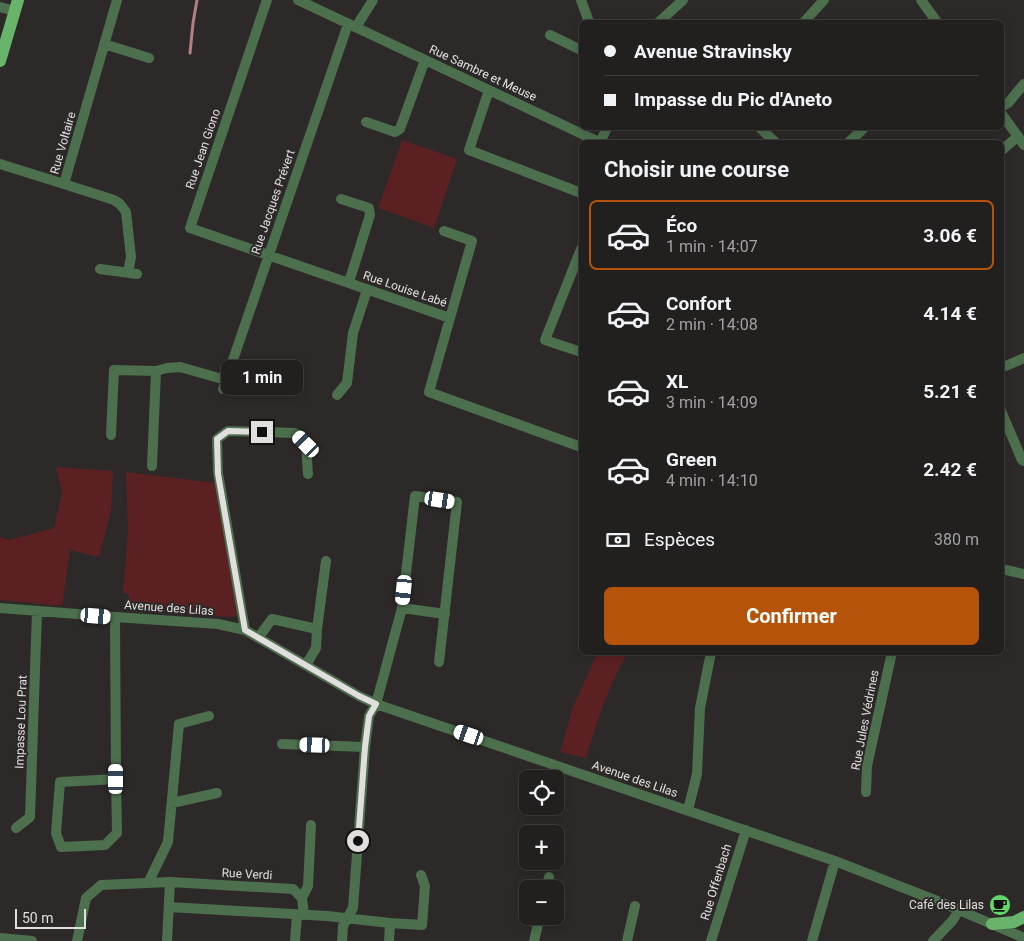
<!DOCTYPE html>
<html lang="fr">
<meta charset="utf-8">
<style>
:root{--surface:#221f1f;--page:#2e2c2c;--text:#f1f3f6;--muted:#a2a2a4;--line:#3f3d3d;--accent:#b45309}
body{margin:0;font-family:Roboto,sans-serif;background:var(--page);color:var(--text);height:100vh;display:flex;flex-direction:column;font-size:19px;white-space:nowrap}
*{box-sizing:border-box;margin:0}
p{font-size:16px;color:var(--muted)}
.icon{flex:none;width:28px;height:28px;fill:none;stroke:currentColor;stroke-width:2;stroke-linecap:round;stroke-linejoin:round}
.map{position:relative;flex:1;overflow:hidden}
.details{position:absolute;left:579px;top:140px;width:425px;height:515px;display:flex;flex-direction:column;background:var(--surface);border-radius:8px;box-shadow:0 2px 8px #0003,0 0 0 1px var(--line)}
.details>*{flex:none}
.top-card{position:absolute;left:579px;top:20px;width:425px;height:110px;border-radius:8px;box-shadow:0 2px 8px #0003,0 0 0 1px var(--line);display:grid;align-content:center;height:110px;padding:0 25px;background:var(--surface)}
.tools{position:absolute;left:519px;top:770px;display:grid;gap:10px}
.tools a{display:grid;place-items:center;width:45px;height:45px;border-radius:8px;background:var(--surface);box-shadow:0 2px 8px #0003,0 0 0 1px var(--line);font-size:25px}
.scale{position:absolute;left:15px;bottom:12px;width:71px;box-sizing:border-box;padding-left:5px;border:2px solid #e1dede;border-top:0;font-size:14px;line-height:18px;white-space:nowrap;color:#e1dede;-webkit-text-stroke:4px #2d2929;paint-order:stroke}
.end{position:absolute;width:22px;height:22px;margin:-11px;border:6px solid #e1dede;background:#111;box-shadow:0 0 0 2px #111}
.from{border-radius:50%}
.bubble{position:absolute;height:35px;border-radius:8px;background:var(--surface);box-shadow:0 2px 8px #0003,0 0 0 1px var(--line);font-size:16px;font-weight:700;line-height:35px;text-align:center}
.car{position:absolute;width:15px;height:30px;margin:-15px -8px;border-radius:6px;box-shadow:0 0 4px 1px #0007;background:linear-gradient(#fff 24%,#345 0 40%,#fff 0 76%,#345 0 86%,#fff 0)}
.top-card b{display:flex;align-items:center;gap:18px;height:48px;font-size:19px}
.top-card b+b{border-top:1px solid var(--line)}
.top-card i{width:12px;height:12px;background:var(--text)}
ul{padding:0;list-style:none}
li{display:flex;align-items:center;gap:15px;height:70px;margin:0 10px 8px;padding:0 15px;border:2px solid transparent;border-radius:8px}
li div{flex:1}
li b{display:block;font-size:19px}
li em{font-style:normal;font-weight:700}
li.current{border-color:var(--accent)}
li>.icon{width:45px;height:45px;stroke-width:1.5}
h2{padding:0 25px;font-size:22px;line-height:60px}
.pay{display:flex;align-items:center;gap:12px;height:55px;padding:0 25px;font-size:19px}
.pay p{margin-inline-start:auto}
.button{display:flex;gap:10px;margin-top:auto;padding:10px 25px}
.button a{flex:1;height:58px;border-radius:8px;background:var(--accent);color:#fff;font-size:20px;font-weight:700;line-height:58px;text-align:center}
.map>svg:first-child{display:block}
</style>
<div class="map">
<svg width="1024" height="941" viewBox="0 0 1024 941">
<rect width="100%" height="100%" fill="#2d2929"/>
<path fill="#5a2022" d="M402 140 457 159 434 228 378 208Z
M56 467 113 471 111 511 99 557 70 550 62 606 0 600V537L9 540 54 528 62 493Z
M126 472 216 483 237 610V616L228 617 128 605 129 594 123 593 128 530Z
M597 653H627L611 685 598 719 586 758 560 752 573 707Z"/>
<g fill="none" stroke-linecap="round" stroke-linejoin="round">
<path stroke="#b18080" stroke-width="3" d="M190 53 193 23 197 0"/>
<path stroke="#4c6f4d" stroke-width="10" d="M267 0 190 228 450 318 429 392 581 447
M298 0 599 142
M581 0 589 22
M921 0 937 22
M0 7 15 11
M659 22 683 0
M804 22 824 0
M356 27 373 0
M550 35 581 50
M104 44 149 58
M489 90 469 150 581 193
M1001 107 1008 103 1024 84
M1001 113 1024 145
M366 122 395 132 400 129 425 60
M760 128 775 142
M600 142 607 128
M849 142 864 128
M1001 151 1018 136
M0 164 64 184 117 0
M64 184 114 200 120 204 126 212 131 257 128 273
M341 199 369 208 370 215 349 282
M444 231 472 241 450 318
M581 249 545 340 581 352
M100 269 137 274
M1001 368 1024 358
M223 389 348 24
M337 395 347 383 353 333 367 290
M1001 411 1022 460 1024 461
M111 435 114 370 156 371 167 368 180 367 226 380
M152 466 156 371
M1001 569 1024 574
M0 608 115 617 218 624 245 630 359 696 376 704 835 861 945 904 1024 938
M402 608 445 614
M115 617 116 779 60 782 56 833 61 847 105 845 117 833 116 779
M317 629 326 561
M245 630 218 473 217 439 228 431 295 433 306 444 308 474
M258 638 272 619 317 629 316 648 306 665
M282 744 365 747
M866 792 867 766 892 652
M172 803 217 793
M688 810 697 774 700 708 711 652
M16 828 30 817 37 611
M148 883 168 842 179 724 209 716
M546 889 549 877
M302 898 308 886 311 825
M169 907 327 916 390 923
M0 938 32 941
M77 941 86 898 101 885 170 882 293 889 302 898 304 915
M167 941 170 882
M295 941 297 915
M342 941 343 926 353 908 365 747 369 716 376 704 402 608 415 496 457 502 439 662
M389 941 390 923 422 925 425 886 421 875
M534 941 540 916
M627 941 635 906
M711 941 746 830
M812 941 835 861
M933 941 953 920 959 910"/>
<path stroke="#68b46b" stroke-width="12" d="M0 61 18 0
M992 924 1014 922 1024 917"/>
</g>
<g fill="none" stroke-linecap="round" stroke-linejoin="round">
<path stroke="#e1dede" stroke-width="6" d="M262 432 228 431 217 439 218 474 245 630 359 696 376 704 369 716 365 747 358 841"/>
</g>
<defs>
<g id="cafe-disc" transform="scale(1.125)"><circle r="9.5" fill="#61d46a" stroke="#2d2929"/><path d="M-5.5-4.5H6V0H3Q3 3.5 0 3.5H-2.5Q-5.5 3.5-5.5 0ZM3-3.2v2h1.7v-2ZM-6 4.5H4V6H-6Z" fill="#111"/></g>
</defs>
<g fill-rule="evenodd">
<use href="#cafe-disc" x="1000" y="905"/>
</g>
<g text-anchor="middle" stroke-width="4" stroke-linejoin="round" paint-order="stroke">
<g font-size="12" fill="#e1dede" stroke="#2d2929">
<text transform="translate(483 73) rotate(25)" y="4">Rue Sambre et Meuse</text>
<text transform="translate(63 143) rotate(-74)" y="4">Rue Voltaire</text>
<text transform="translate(203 149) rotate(-71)" y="4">Rue Jean Giono</text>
<text transform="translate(273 202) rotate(-71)" y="4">Rue Jacques Prévert</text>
<text transform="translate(405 289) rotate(19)" y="4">Rue Louise Labé</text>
<text transform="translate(169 608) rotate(4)" y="4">Avenue des Lilas</text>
<text transform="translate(865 720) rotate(-79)" y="4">Rue Jules Védrines</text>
<text transform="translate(21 722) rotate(-88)" y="4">Impasse Lou Prat</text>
<text transform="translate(635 779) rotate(19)" y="4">Avenue des Lilas</text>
<text transform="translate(247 874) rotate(3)" y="4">Rue Verdi</text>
<text transform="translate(716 882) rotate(-73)" y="4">Rue Offenbach</text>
</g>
<g font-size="12" fill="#e1dede" stroke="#2d2929" text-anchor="end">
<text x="984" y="909">Café des Lilas</text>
</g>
</g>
</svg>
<div class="tools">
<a><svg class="icon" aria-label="locate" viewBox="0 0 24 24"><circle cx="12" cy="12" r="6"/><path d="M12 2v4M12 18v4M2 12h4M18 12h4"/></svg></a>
<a>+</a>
<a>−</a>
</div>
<div class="scale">50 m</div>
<i class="end from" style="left:358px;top:841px"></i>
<i class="end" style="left:262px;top:432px"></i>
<div class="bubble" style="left:221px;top:360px;width:82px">1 min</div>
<i class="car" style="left:306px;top:444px;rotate:315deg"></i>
<i class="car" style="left:440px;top:500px;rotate:99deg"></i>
<i class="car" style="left:404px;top:590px;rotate:186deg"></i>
<i class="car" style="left:96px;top:616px;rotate:95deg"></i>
<i class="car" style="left:469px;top:735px;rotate:289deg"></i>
<i class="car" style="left:315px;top:745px;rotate:272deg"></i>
<i class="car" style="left:116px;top:779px;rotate:0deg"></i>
<div class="top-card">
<b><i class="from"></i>Avenue Stravinsky</b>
<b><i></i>Impasse du Pic d'Aneto</b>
</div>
<section class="details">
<h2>Choisir une course</h2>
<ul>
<li class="current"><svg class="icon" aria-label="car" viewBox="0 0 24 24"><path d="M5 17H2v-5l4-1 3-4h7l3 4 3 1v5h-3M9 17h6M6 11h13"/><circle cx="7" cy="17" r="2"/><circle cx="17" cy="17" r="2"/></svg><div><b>Éco</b><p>1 min · 14:07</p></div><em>3.06 €</em></li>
<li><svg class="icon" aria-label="car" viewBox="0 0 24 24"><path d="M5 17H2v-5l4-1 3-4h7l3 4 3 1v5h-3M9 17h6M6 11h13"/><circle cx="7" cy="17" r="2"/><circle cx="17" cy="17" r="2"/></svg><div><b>Confort</b><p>2 min · 14:08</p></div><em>4.14 €</em></li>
<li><svg class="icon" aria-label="car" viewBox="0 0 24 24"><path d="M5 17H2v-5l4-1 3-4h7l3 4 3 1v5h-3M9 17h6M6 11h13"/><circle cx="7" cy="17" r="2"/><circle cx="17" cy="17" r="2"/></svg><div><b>XL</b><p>3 min · 14:09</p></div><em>5.21 €</em></li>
<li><svg class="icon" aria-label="car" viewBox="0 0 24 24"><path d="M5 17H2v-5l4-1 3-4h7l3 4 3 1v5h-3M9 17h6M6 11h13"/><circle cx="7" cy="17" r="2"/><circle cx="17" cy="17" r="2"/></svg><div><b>Green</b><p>4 min · 14:10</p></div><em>2.42 €</em></li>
</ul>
<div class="pay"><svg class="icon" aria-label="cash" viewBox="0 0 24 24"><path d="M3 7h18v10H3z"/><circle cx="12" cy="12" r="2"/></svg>Espèces<p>380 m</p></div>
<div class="button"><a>Confirmer</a></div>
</section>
</div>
